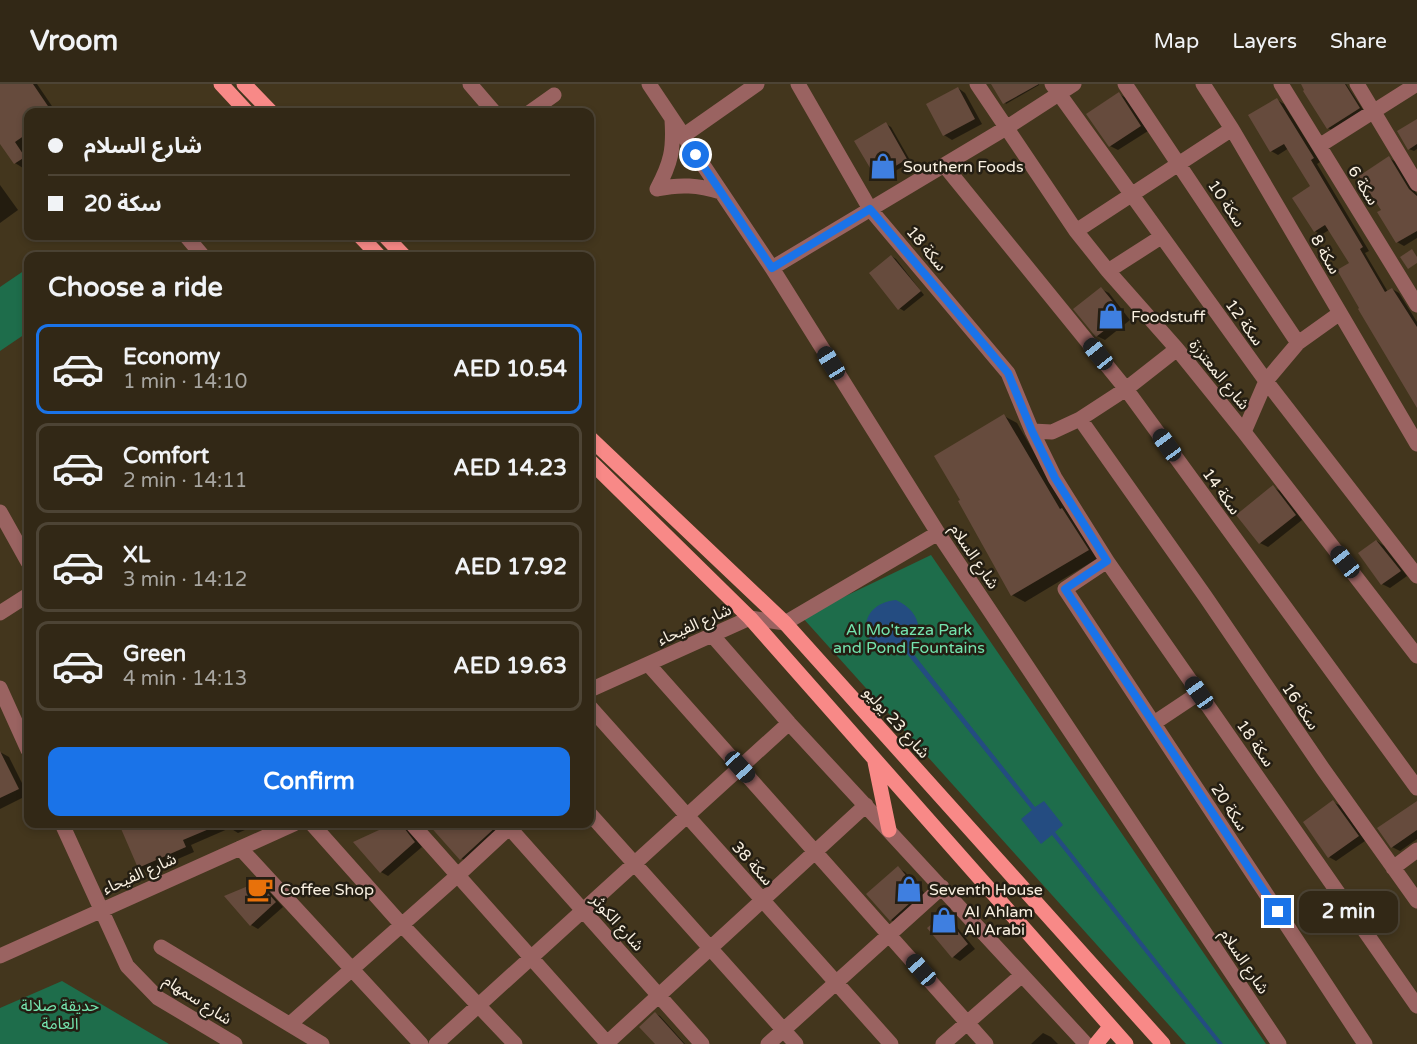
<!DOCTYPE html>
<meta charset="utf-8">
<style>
:root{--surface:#322816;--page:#3d3423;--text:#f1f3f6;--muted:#a8a6a1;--line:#4d4435;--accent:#1a73e8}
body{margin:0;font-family:"Varela Round","Noto Sans Arabic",sans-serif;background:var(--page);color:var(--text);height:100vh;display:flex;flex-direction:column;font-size:22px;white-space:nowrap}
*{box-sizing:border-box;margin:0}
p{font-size:20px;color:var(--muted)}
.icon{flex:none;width:33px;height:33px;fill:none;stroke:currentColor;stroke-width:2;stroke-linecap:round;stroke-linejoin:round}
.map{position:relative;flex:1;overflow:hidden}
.sheet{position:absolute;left:24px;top:168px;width:570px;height:576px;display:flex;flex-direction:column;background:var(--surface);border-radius:12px;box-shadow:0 3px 9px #0003,0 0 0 2px var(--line)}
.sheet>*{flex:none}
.hud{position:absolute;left:24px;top:24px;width:570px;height:132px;border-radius:12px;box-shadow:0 3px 9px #0003,0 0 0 2px var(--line);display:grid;align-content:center;height:132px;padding:0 24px;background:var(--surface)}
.end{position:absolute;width:27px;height:27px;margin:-14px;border:8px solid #1a73e8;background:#fff;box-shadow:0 0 0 3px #fff}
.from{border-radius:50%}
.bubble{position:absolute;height:42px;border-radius:12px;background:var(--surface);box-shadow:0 3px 9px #0003,0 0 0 2px var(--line);font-size:20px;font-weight:800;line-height:42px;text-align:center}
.car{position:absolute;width:18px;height:36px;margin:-18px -9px;border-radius:8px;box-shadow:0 0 4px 2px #0007;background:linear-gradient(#222 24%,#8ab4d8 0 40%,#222 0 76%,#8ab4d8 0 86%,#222 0)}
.hud b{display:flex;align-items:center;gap:21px;height:57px;font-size:22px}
.hud b+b{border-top:2px solid var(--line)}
.hud i{width:15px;height:15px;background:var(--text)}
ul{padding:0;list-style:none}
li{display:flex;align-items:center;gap:18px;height:90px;margin:0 12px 9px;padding:0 12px;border:3px solid var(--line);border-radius:12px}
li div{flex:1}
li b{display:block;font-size:22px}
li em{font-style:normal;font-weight:800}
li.selected{border-color:var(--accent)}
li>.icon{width:54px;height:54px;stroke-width:1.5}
h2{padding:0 24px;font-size:27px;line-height:72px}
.cta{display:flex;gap:12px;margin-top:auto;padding:12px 24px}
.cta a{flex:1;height:69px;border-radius:12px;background:var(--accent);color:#fff;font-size:24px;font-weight:800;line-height:69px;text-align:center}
header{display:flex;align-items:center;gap:36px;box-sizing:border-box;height:84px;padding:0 30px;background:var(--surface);border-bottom:2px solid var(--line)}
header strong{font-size:28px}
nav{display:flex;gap:33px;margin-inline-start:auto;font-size:21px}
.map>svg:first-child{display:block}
</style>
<header>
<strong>Vroom</strong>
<nav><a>Map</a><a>Layers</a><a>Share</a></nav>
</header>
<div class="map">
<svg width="1417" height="960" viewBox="0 0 1417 960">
<rect width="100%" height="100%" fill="#43361d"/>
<path fill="#1e6d4b" d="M28 184V248L0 267V203Z
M931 471 1266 960H1186L802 533Z
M62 897 169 960H0V924Z"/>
<path fill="#244c81" d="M896 516C917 526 927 545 908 563L1035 723 1044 717 1063 741 1055 748 1223 960H1218L1052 751 1041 760 1021 735 1032 726 904 566C866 580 846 522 896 516Z"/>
<path fill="#0007" d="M0 0H37L56 28H28V59L22 64 28 73V81L23 84 15 79 0 58Z
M993 0H1039V1L1006 20Z
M1302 0H1346L1364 27 1333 47 1328 44Z
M958 4 965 9 982 40 952 56 944 51 928 20Z
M1119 10 1126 14 1148 47 1118 66 1110 62Z
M1277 16 1284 20 1320 78 1317 80 1369 167 1365 169 1388 208 1392 205 1399 209 1417 238V316L1352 179 1329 146 1321 151 1315 147 1312 103 1289 64 1278 71 1271 67Z
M1417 37V65L1414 67 1409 65Z
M886 40 891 43 911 78 881 95 877 93Z
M1389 74 1396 78 1417 110V154L1404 162 1397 158 1380 129 1383 126Z
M0 101 18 126 0 139Z
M340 167 347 171 348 172H334Z
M891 172 896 175 924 211 904 227 899 224Z
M1101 205 1109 209 1130 236 1105 256 1097 252Z
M28 296V318L23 310 28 306 23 299Z
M1004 332 1017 339 1070 430 1100 473 1025 518 1012 511Z
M1273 403 1280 407 1302 436 1268 463 1260 459Z
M1377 457 1384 462 1407 492 1390 504 1382 500 1360 470Z
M0 668 9 673 28 711 0 725Z
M1333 718 1341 722 1365 757 1336 777 1329 773Z
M1417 723V755L1400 767 1392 763Z
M120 740H259L238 749 230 744 191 761 194 768 148 788 139 783Z
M395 740 406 742 422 763 388 792 381 788 356 759Z
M435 740H497L503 747 469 779 461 774 432 742Z
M898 784 905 788 928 813 898 840 891 836Z
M258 800 266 804 283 823 258 845 251 841Z
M944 832 951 836 975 865 960 877 953 873Z
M656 930 660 932 685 960H657Z
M1043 949 1051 953 1058 960H1031Z"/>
<path fill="#664b3d" d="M0 0H33L52 28H28V49L15 58 25 73 14 80 0 60Z
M991 0H1039L1003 20Z
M1301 0H1345L1360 24 1327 45 1303 7 1304 6Z
M958 3 975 35 943 52 926 20Z
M1119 8 1141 42 1109 63 1086 30Z
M1277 14 1314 74 1311 76 1363 163 1360 165 1385 208 1392 204 1417 243V324L1358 225 1359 224 1337 186 1349 179 1325 141 1314 148 1292 114 1310 102 1284 60 1270 68 1248 31Z
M1417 35V60L1408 66 1397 47Z
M886 38 907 75 876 94 854 57Z
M1389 72 1409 105 1417 112V147L1396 159 1377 128 1381 126 1359 92Z
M1412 165 1417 173V179L1408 185 1400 173Z
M891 171 921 207 898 226 869 189Z
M1101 203 1124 231 1096 253 1073 225Z
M1004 330 1060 425 1062 424 1089 466 1011 512 958 417 960 416 934 372Z
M1273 401 1296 431 1259 460 1236 431Z
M1376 456 1401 487 1381 501 1358 469Z
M0 667 19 705 0 714Z
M1333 716 1359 752 1328 774 1303 738Z
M1417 717V746L1391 764 1377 744Z
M119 740H221L183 756 186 763 138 784Z
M392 740H401L415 758 380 789 353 758Z
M428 740H497V742L460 776Z
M898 782 921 809 890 837 866 810Z
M258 798 276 818 250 842 224 812Z
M944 830 968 860 952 874 927 844Z
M655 928 684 960H655L639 943Z"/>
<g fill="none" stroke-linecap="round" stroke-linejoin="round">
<path stroke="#9a6361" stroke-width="15" d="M470 0 494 28
M649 0 772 184 938 449 1279 960
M798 0 870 125 1008 289 1032 347 1055 394 1107 477 1417 922
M977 0 1076 147 1108 187 1177 265 1244 348 1417 572
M1052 0 1266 297 1417 492
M1125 0 1298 259
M1203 0 1232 45 1417 360
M1281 0 1417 221
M1357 0 1417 100
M530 28 554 11
M683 52 757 0
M1319 62 1417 0
M944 81 1126 305 1417 704
M657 105C671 79 674 65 672 36
M657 105C680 100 698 101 721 108
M1076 147 1232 45
M186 152 203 172
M772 184 1006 44 1074 0
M1108 187 1161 153
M1080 335 1205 512 1323 685 1417 817
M1032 347 1052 348 1080 335 1126 305 1177 265
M1244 348 1266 297 1298 259 1340 229
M0 428 28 478
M1107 477 1065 505 1365 960
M0 529 28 511
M712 551 789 639 1086 960
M648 580 986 960
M0 604 28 666
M590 606 750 534 785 539 938 449
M590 623 891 960
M1154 639 1199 609
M590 730 796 960
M62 740 127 882 158 914 235 960
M312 740 401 840 515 960
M412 740 608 960
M506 740 702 960
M240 764 421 960
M1393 784 1417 766
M161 863 322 960
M0 872 294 740
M290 940 458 791 513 740
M436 960 789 639
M606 960 866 721
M768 960 942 803
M943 960 1022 891"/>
<path stroke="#f88987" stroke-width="15" d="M221 0 247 28
M244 0 271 28
M360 152 379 172
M385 152 404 172
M590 354 785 539 1163 960
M590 377 750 534 1126 960
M875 678 889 746
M1096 960 1110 943"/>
</g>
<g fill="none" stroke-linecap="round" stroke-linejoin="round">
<path stroke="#1a73e8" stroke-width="8" d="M696 71 772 184 870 125 1008 289 1032 347 1055 394 1107 477 1065 505 1278 828"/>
</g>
<defs>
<g id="shop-bare" transform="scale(2.07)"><path d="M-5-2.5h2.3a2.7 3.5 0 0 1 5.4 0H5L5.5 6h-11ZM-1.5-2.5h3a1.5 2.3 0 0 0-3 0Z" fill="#3f7fe0" stroke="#241e13" stroke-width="2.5" paint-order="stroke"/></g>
<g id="cafe-bare" transform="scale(2.07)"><path d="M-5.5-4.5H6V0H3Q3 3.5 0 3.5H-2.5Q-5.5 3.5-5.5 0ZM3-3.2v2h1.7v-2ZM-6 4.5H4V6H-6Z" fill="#e8710a" stroke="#241e13" stroke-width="2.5" paint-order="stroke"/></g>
</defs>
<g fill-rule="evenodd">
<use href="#shop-bare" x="883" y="82"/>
<use href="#shop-bare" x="1111" y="232"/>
<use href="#cafe-bare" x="260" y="805"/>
<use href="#shop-bare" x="909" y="805"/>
<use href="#shop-bare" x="944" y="836"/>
</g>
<g text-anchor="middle" stroke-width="5" stroke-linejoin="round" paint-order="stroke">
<g font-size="16" fill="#f9f0e1" stroke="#241e13" text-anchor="start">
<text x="903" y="88">Southern Foods</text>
<text x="1131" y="238">Foodstuff</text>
<text x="280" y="811">Coffee Shop</text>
<text x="929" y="811">Seventh House</text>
<text x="964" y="833">Al Ahlam<tspan x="964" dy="18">Al Arabi</tspan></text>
</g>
<g font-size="16" fill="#f9f0e1" stroke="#241e13">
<text transform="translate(1364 101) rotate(58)" y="6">سكة 6</text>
<text transform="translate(1227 119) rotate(56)" y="6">سكة 10</text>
<text transform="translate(927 164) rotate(50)" y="6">سكة 18</text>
<text transform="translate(1326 170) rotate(60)" y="6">سكة 8</text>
<text transform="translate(1245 238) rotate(54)" y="6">سكة 12</text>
<text transform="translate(1220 290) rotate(51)" y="6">شارع المعتززة</text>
<text transform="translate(1222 407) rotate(54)" y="6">سكة 14</text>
<text transform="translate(975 472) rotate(56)" y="6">شارع السلام</text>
<text transform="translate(694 540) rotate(-24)" y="6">شارع الفيحاء</text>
<text transform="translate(1301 622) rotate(56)" y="6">سكة 16</text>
<text transform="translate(897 638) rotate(48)" y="6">شارع 23 يوليو</text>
<text transform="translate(1256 659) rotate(55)" y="6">سكة 18</text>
<text transform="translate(1230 723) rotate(57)" y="6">سكة 20</text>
<text transform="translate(753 779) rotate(48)" y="6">سكة 38</text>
<text transform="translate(139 789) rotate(-24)" y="6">شارع الفيحاء</text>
<text transform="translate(618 838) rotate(48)" y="6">شارع الكوثر</text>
<text transform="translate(1245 877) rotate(56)" y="6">شارع السلام</text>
<text transform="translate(198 915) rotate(33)" y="6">شارع سمهام</text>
</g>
<g font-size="16" fill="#74e4ae" stroke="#241e13">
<text x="909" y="551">Al Mo'tazza Park<tspan x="909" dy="18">and Pond Fountains</tspan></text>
<text x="60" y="927">حديقة صلالة<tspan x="60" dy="18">العامة</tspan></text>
</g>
</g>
</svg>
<i class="end from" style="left:696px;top:71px"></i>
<i class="end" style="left:1278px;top:828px"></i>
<div class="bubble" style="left:1299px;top:807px;width:99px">2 min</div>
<i class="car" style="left:1098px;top:270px;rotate:321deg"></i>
<i class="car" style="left:831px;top:279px;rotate:328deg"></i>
<i class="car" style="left:1167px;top:361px;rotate:324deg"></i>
<i class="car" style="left:1345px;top:478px;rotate:322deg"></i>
<i class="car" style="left:1199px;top:609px;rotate:325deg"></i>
<i class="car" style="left:740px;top:683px;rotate:138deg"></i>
<i class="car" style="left:921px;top:886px;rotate:319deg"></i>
<div class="hud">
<b><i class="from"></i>شارع السلام</b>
<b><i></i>سكة 20</b>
</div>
<section class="sheet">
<h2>Choose a ride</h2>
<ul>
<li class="selected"><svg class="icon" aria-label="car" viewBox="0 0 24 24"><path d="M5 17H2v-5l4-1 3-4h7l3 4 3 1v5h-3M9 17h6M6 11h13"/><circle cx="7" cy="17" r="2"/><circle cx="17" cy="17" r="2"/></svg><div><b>Economy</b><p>1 min · 14:10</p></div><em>AED 10.54</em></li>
<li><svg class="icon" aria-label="car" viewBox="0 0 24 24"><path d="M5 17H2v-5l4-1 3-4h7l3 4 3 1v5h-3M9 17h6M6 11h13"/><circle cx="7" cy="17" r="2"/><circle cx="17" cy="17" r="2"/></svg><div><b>Comfort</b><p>2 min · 14:11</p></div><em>AED 14.23</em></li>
<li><svg class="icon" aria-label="car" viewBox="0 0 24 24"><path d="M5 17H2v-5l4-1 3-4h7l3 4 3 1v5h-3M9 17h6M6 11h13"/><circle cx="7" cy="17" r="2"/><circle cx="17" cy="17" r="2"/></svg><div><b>XL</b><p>3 min · 14:12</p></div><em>AED 17.92</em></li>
<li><svg class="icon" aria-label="car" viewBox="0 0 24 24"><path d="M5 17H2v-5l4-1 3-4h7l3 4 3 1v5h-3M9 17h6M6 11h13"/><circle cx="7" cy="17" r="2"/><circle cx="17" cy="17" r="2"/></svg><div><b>Green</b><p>4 min · 14:13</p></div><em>AED 19.63</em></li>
</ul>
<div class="cta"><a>Confirm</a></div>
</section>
</div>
